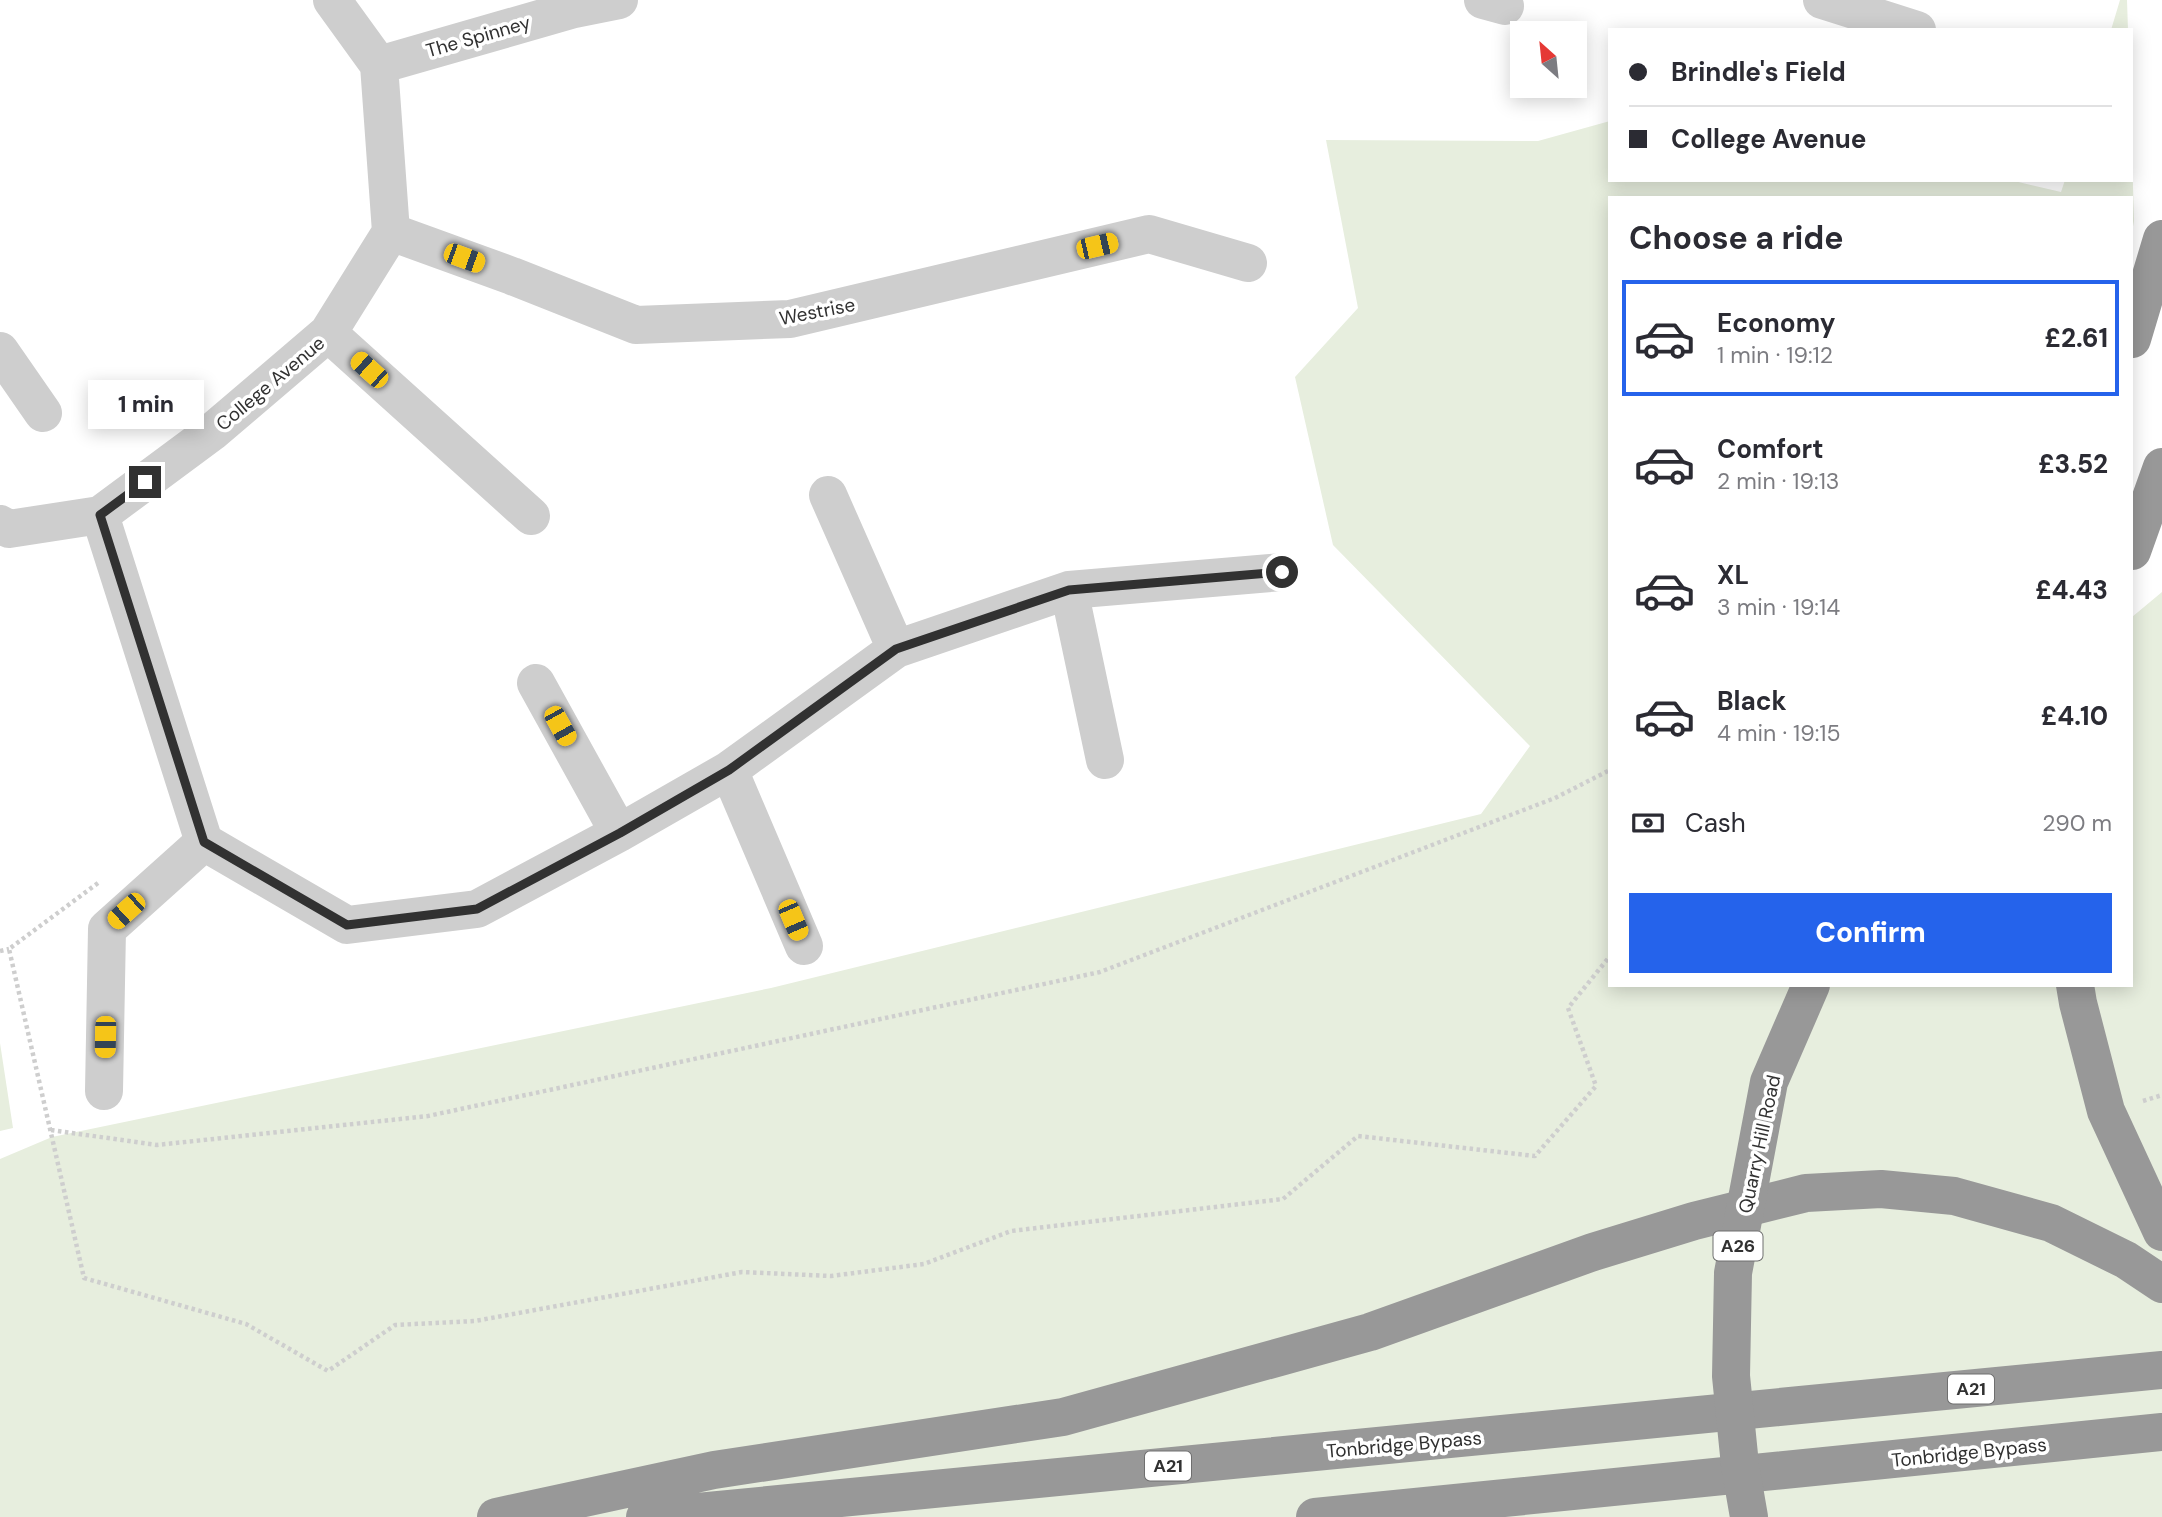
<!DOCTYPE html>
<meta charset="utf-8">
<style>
:root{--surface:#fff;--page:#f2f2f3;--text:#2b2b33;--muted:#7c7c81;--line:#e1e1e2;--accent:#2563eb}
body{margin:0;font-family:"DM Sans",sans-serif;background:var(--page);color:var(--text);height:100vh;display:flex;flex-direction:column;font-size:26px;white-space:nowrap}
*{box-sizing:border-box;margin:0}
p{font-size:23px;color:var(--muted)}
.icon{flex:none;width:38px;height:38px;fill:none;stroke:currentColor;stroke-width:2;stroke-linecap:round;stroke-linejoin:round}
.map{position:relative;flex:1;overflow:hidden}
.details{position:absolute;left:1608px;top:196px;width:525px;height:791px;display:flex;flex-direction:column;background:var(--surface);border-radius:0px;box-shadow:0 4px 18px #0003}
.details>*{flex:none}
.guide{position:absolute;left:1608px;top:28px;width:525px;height:154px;border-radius:0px;box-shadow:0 4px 18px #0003;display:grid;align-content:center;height:154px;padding:0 21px;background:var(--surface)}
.needle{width:46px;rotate:333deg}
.tools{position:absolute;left:1510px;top:21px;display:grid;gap:14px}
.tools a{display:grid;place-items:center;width:77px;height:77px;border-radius:0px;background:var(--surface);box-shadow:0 4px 18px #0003;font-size:35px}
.end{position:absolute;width:32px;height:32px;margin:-16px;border:9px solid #313131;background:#fff;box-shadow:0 0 0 4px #fff}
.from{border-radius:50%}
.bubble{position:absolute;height:49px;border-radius:0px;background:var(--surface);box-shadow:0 4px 18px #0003;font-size:23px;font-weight:800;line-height:49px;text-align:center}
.car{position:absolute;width:21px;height:42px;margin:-21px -10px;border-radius:9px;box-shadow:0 0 5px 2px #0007;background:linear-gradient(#f5c518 24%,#345 0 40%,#f5c518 0 76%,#345 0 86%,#f5c518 0)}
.guide b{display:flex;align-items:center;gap:24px;height:66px;font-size:26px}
.guide b+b{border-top:2px solid var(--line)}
.guide i{width:18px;height:18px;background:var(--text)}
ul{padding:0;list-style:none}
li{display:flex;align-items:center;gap:21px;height:116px;margin:0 14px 10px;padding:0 7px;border:4px solid transparent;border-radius:0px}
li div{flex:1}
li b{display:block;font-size:26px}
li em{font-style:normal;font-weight:800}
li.on{border-color:var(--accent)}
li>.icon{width:63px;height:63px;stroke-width:1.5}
h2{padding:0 21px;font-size:32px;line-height:84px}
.pay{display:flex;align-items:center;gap:18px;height:77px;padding:0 21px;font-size:26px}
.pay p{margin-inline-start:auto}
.primary-button{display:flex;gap:14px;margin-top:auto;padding:14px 21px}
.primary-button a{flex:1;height:80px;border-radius:0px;background:var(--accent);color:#fff;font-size:28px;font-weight:800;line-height:80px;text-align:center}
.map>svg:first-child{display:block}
</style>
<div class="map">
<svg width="2162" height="1517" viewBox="0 0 2162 1517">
<rect width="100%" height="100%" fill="#fff"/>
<path fill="#e7eede" d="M2120 0H2127L2128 30H2111Z
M1610 121V180H2010L2061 192 2065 180H2132V151L2134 221 2132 232V198H1610V985H2132V617L2162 592V1517H0V1159L52 1137 771 988 1481 814 1530 746 1333 545 1295 377 1358 308 1326 140 1538 141Z
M0 1043 13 1128 0 1131Z"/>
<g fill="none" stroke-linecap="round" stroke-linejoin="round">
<path stroke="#cecece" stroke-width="4.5" stroke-dasharray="3.5 3.5" stroke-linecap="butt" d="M98 883 9 949 84 1278 246 1324 328 1371 395 1325 475 1321 742 1272 831 1276 924 1264 1011 1231 1283 1199 1358 1136 1535 1156 1596 1086 1568 1008 1610 956
M0 951 9 949
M2143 1101 2162 1095
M51 1130 157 1145 428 1116 1100 972 1555 798 1610 770"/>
<path stroke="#cecece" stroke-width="38" d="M1483 0 1505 6
M1822 0 1917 30
M379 65 574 9 619 0
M391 232 512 276 636 325 790 319 1149 234 1248 263
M328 333 531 516
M0 351 43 413
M828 495 896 649
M100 515 204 842 347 925 477 909 619 833 729 770 896 649 1069 590 1282 572
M0 524 9 529 100 515 212 432 328 333 391 232 379 65 332 0
M1069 590 1105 760
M536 683 619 833
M729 770 804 946
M104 1091 107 929 204 842"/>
<path stroke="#989898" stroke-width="38" d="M2132 339 2162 239
M2132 551 2162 467
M2075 985 2078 1003 2106 1111 2162 1232
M496 1517 714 1470 1063 1417 1370 1332 1593 1252 1694 1221 1806 1193 1881 1189 1954 1196 2051 1223 2126 1260 2162 1284
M645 1517 2162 1370
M1315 1517 2162 1432"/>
<path stroke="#989898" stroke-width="38" d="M1749 1517 1740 1465 1731 1376 1733 1273 1769 1082 1811 985"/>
</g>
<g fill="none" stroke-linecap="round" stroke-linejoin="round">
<path stroke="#313131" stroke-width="9" d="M145 482 100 515 204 842 347 925 477 909 620 833 729 770 896 649 1069 590 1282 572"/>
</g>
<g text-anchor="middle" stroke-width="7" stroke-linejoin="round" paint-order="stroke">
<g fill="#fff" stroke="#6f6f6f" stroke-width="2">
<rect x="1713.5" y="1231.5" width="49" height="29" rx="5"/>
<rect x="1948" y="1374.5" width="46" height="29" rx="5"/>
<rect x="1145" y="1451.5" width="46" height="29" rx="5"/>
</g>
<g font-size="18" font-weight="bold" fill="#313131">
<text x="1738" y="1252">A26</text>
<text x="1971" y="1395">A21</text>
<text x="1168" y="1472">A21</text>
</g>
<g font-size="19" fill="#313131" stroke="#fff">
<text transform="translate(478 36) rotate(-16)" y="7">The Spinney</text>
<text transform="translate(817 311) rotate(-11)" y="7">Westrise</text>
<text transform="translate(270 383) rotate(-40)" y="7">College Avenue</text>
<text transform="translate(1759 1144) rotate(-78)" y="7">Quarry Hill Road</text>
<text transform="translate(1404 1444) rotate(-5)" y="7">Tonbridge Bypass</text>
<text transform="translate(1969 1452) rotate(-6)" y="7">Tonbridge Bypass</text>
</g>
</g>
</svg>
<div class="tools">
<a><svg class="needle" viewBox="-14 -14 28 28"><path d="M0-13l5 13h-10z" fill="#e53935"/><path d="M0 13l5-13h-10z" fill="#7c7c81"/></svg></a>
</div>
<i class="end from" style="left:1282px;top:572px"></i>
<i class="end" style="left:145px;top:482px"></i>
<div class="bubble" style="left:88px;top:380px;width:116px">1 min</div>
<i class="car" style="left:1097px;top:246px;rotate:77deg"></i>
<i class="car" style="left:464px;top:258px;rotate:110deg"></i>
<i class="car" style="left:369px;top:370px;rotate:312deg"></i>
<i class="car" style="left:560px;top:726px;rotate:151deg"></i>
<i class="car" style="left:126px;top:911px;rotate:228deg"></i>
<i class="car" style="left:793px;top:920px;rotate:157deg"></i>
<i class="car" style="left:105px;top:1037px;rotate:181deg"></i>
<div class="guide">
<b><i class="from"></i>Brindle's Field</b>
<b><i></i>College Avenue</b>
</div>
<section class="details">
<h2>Choose a ride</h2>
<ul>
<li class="on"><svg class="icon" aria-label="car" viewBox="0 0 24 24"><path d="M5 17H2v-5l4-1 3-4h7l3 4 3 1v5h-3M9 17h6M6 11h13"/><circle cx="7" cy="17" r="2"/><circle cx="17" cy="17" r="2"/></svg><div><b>Economy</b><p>1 min · 19:12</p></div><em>£2.61</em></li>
<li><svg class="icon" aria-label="car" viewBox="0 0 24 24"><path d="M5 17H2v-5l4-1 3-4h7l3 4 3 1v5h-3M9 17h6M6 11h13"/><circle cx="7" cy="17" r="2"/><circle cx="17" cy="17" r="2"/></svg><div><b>Comfort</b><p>2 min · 19:13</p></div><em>£3.52</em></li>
<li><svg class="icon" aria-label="car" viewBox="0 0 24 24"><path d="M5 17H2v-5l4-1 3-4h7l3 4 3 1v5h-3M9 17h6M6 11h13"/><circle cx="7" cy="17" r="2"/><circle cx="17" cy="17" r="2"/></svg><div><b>XL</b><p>3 min · 19:14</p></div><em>£4.43</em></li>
<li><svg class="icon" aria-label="car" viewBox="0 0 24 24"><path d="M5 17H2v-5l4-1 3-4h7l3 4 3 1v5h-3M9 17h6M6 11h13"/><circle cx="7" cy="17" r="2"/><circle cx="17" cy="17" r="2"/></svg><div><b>Black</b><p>4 min · 19:15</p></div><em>£4.10</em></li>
</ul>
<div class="pay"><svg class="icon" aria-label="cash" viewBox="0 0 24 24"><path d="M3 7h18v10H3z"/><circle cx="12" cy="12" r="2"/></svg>Cash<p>290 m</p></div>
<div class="primary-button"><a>Confirm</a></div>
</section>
</div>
